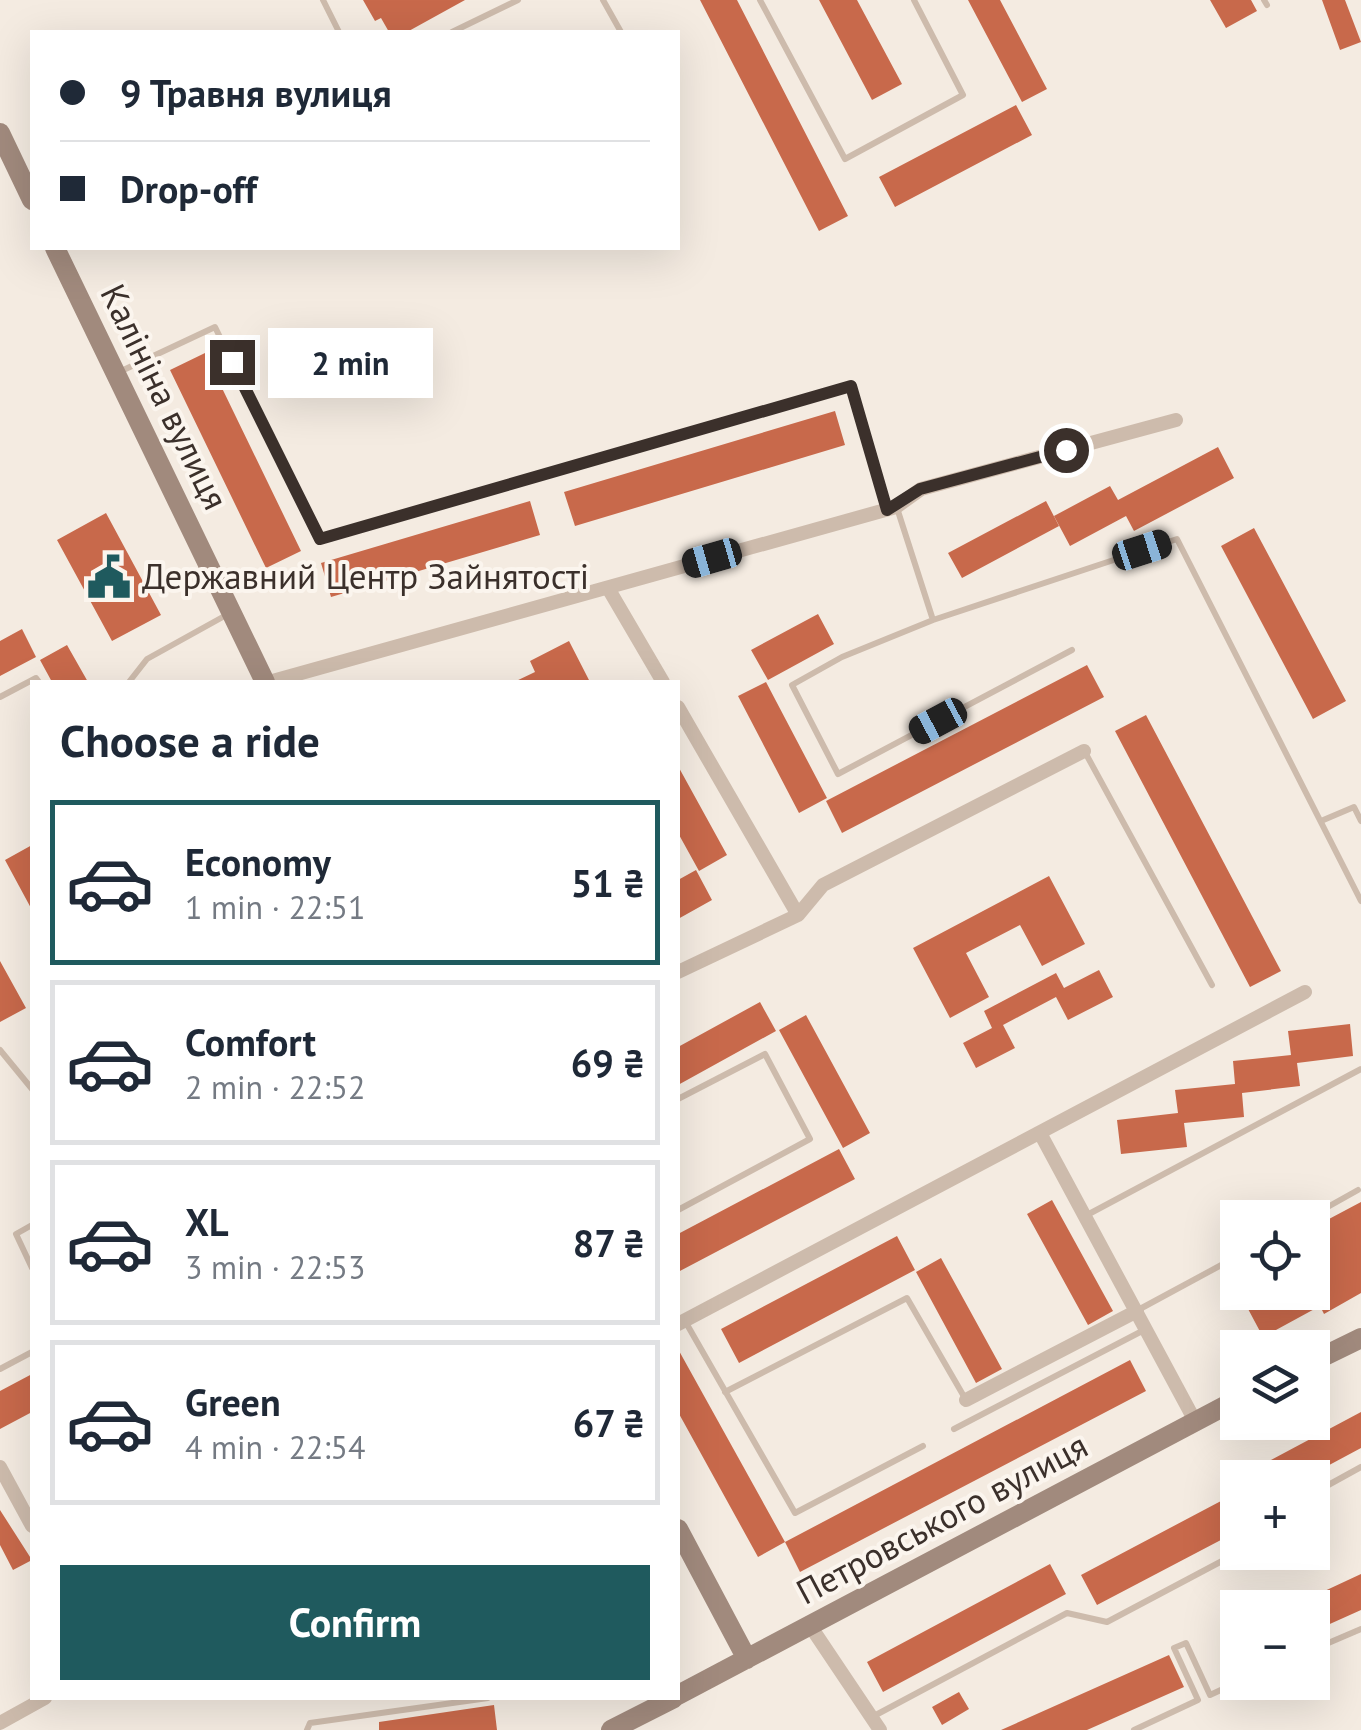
<!DOCTYPE html>
<meta charset="utf-8">
<style>
:root{--surface:#fff;--page:#f2f2f3;--text:#1f2937;--muted:#747a83;--line:#e0e1e3;--accent:#1f5a5e}
body{margin:0;font-family:"PT Sans",sans-serif;background:var(--page);color:var(--text);height:100vh;display:flex;flex-direction:column;font-size:38px;white-space:nowrap}
*{box-sizing:border-box;margin:0}
p{font-size:32px;color:var(--muted)}
.icon{flex:none;width:55px;height:55px;fill:none;stroke:currentColor;stroke-width:2;stroke-linecap:round;stroke-linejoin:round}
.map{position:relative;flex:1;overflow:hidden}
.drawer{position:absolute;left:30px;top:680px;width:650px;height:1020px;display:flex;flex-direction:column;background:var(--surface);border-radius:0px;box-shadow:0 10px 40px #0002}
.drawer>*{flex:none}
.hud{position:absolute;left:30px;top:30px;width:650px;height:220px;border-radius:0px;box-shadow:0 10px 40px #0002;display:grid;align-content:center;height:220px;padding:0 30px;background:var(--surface)}
.tools{position:absolute;left:1220px;top:1200px;display:grid;gap:20px}
.tools a{display:grid;place-items:center;width:110px;height:110px;border-radius:0px;background:var(--surface);box-shadow:0 10px 40px #0002;font-size:50px}
.end{position:absolute;width:45px;height:45px;margin:-22px;border:12px solid #3b302b;background:#fff;box-shadow:0 0 0 5px #fff}
.from{border-radius:50%}
.bubble{position:absolute;height:70px;border-radius:0px;background:var(--surface);box-shadow:0 10px 40px #0002;font-size:32px;font-weight:600;line-height:70px;text-align:center}
.car{position:absolute;width:30px;height:60px;margin:-30px -15px;border-radius:12px;box-shadow:0 0 8px 2px #0007;background:linear-gradient(#222 24%,#8ab4d8 0 40%,#222 0 76%,#8ab4d8 0 86%,#222 0)}
.hud b{display:flex;align-items:center;gap:35px;height:95px;font-size:38px}
.hud b+b{border-top:2px solid var(--line)}
.hud i{width:25px;height:25px;background:var(--text)}
ul{padding:0;list-style:none}
li{display:flex;align-items:center;gap:30px;height:165px;margin:0 20px 15px;padding:0 10px;border:5px solid var(--line);border-radius:0px}
li div{flex:1}
li b{display:block;font-size:38px}
li em{font-style:normal;font-weight:600}
li.active{border-color:var(--accent)}
li>.icon{width:90px;height:90px;stroke-width:1.5}
h2{padding:0 30px;font-size:45px;line-height:120px}
.button{display:flex;gap:20px;margin-top:auto;padding:20px 30px}
.button a{flex:1;height:115px;border-radius:0px;background:var(--accent);color:#fff;font-size:40px;font-weight:600;line-height:115px;text-align:center}
.map>svg:first-child{display:block}
</style>
<div class="map">
<svg width="1361" height="1730" viewBox="0 0 1361 1730">
<rect width="100%" height="100%" fill="#f4ebe1"/>
<path fill="#c8694b" d="M363 0H465L407 32H389L381 18 375 21Z
M700 0H737L848 216 819 231Z
M819 0H857L902 84 872 100Z
M968 0H1000L1047 89 1022 102Z
M1210 0H1251L1257 11 1226 28Z
M1322 0H1345L1361 42 1340 50Z
M1016 105 1032 135 895 207 879 177Z
M205 353 301 551 266 568 170 370Z
M835 411 845 445 575 526 564 492Z
M1218 447 1234 478 1134 531 1126 516 1070 546 1054 516 1110 486 1118 500Z
M530 501 540 535 331 597 321 563Z
M1046 501 1059 526 962 578 948 553Z
M106 513 161 615 112 641 57 540Z
M1254 528 1346 701 1313 719 1221 546Z
M818 614 834 644 768 680 751 650Z
M22 629 36 657 0 676V641Z
M569 641 590 682H514L535 672 530 661Z
M67 645 88 682H52L40 660Z
M1087 665 1104 697 842 833 826 801Z
M766 682 827 798 799 813 738 696Z
M1146 715 1281 971 1250 987 1115 731Z
M678 766 727 855 699 871 678 833Z
M32 845V910L5 860Z
M696 870 712 900 678 919V880Z
M1049 876 1085 944 1042 966 1020 925 966 953 989 997 950 1018 913 948Z
M0 961 26 1008 0 1022Z
M1099 970 1113 997 1068 1020 1056 997 1003 1025 1015 1048 976 1068 963 1043 992 1028 984 1011 1056 973 1064 988Z
M760 1002 776 1031 678 1085V1047Z
M806 1015 870 1133 843 1148 779 1030Z
M1350 1024 1353 1056 1297 1063 1300 1086 1242 1093 1244 1117 1184 1123 1187 1147 1121 1154 1117 1120 1178 1113 1175 1090 1235 1084 1233 1061 1291 1055 1288 1031Z
M839 1149 855 1179 678 1272V1234Z
M1052 1200 1113 1311 1088 1325 1027 1214Z
M1361 1202V1293L1324 1314 1320 1306 1263 1337 1239 1292H1312V1228Z
M897 1236 915 1270 739 1363 721 1329Z
M941 1258 1002 1369 976 1383 916 1272Z
M678 1349 785 1542 758 1557 678 1412Z
M1130 1360 1146 1391 800 1572 785 1542Z
M32 1374V1412L0 1429V1391Z
M1361 1412V1448L1305 1478H1237Z
M1238 1492V1531L1097 1605 1081 1575Z
M0 1510 32 1560 13 1570 0 1545Z
M1050 1564 1066 1594 883 1692 867 1662Z
M1361 1574V1610L1312 1632V1608H1288Z
M1169 1655 1184 1687 1087 1730H1001Z
M959 1692 969 1709 942 1725 932 1707Z
M494 1705 497 1730H379V1722Z"/>
<g fill="none" stroke-linecap="round" stroke-linejoin="round">
<path stroke="#cdbbac" stroke-width="6" d="M323 0 339 32
M603 0 621 32
M760 0 845 159 963 95 914 0
M1264 0 1267 5
M452 32 518 0
M117 373 215 327 319 539 851 386 887 510
M897 508 933 620 842 657 792 685 838 774 1072 650
M933 620 1177 539 1361 901
M129 682 147 659 230 613
M0 697 36 678 39 682
M1086 754 1212 985
M1321 821 1354 807 1361 821
M0 1050 32 1089
M678 1099 765 1054 810 1139 678 1210
M1087 1215 1361 1069
M1308 1218 1358 1190
M32 1225 16 1234 32 1268
M1138 1310 1238 1256
M685 1321 795 1513 923 1446
M0 1369 32 1352
M725 1392 907 1298 966 1400
M954 1429 1146 1329
M1312 1494 1361 1467
M1312 1650 1361 1629
M872 1717 1067 1613 1107 1622 1239 1552
M307 1730 310 1723 488 1698
M1134 1730 1198 1700 1174 1648 1186 1643 1210 1695 1238 1682"/>
<path stroke="#cdbbac" stroke-width="14" d="M608 588 663 682
M269 682 896 507 921 489 1176 420
M678 707 798 915 678 972
M798 915 823 885 1084 751
M1040 1133 1195 1421
M678 1324 1305 992
M966 1400 1137 1311
M0 1467 32 1526
M811 1627 880 1730
M0 1723 45 1698"/>
<path stroke="#a18a7d" stroke-width="20" d="M0 133 32 200
M55 248 265 682
M1312 1362 1361 1338
M678 1529 747 1659
M678 1695 1238 1399
M611 1730 674 1698"/>
</g>
<g fill="none" stroke-linecap="round" stroke-linejoin="round">
<path stroke="#3b302b" stroke-width="12" d="M232 362 320 539 851 386 887 510 920 489 1066 450"/>
</g>
<defs>
<g id="civic-bare" transform="scale(3.45)"><path d="M-.6-6.5H3V-4.5H.6V-3L4-1V1h2V6H-6V1h2V-1L-.6-3ZM-1.2 2.5V6h2.4V2.5Z" fill="#1f5a5e" stroke="#fbf5ee" stroke-width="2.5" paint-order="stroke"/></g>
</defs>
<g fill-rule="evenodd">
<use href="#civic-bare" x="109" y="577"/>
</g>
<g text-anchor="middle" stroke-width="8" stroke-linejoin="round" paint-order="stroke">
<g font-size="35" fill="#3b302b" stroke="#fbf5ee">
<text transform="translate(164 397) rotate(64)" y="12">Калініна вулиця</text>
<text transform="translate(942 1519) rotate(-28)" y="12">Петровського вулиця</text>
</g>
<g font-size="35" fill="#3b302b" stroke="#fbf5ee" text-anchor="start">
<text x="142" y="589">Державний Центр Зайнятості</text>
</g>
</g>
</svg>
<div class="tools">
<a><svg class="icon" aria-label="locate" viewBox="0 0 24 24"><circle cx="12" cy="12" r="6"/><path d="M12 2v4M12 18v4M2 12h4M18 12h4"/></svg></a>
<a><svg class="icon" aria-label="layers" viewBox="0 0 24 24"><path d="M12 4l9 5-9 5-9-5zM3 14l9 5 9-5"/></svg></a>
<a>+</a>
<a>−</a>
</div>
<i class="end from" style="left:1066px;top:450px"></i>
<i class="end" style="left:232px;top:362px"></i>
<div class="bubble" style="left:268px;top:328px;width:165px">2 min</div>
<i class="car" style="left:1142px;top:550px;rotate:72deg"></i>
<i class="car" style="left:712px;top:558px;rotate:254deg"></i>
<i class="car" style="left:938px;top:721px;rotate:242deg"></i>
<div class="hud">
<b><i class="from"></i>9 Травня вулиця</b>
<b><i></i>Drop-off</b>
</div>
<section class="drawer">
<h2>Choose a ride</h2>
<ul>
<li class="active"><svg class="icon" aria-label="car" viewBox="0 0 24 24"><path d="M5 17H2v-5l4-1 3-4h7l3 4 3 1v5h-3M9 17h6M6 11h13"/><circle cx="7" cy="17" r="2"/><circle cx="17" cy="17" r="2"/></svg><div><b>Economy</b><p>1 min · 22:51</p></div><em>51 ₴</em></li>
<li><svg class="icon" aria-label="car" viewBox="0 0 24 24"><path d="M5 17H2v-5l4-1 3-4h7l3 4 3 1v5h-3M9 17h6M6 11h13"/><circle cx="7" cy="17" r="2"/><circle cx="17" cy="17" r="2"/></svg><div><b>Comfort</b><p>2 min · 22:52</p></div><em>69 ₴</em></li>
<li><svg class="icon" aria-label="car" viewBox="0 0 24 24"><path d="M5 17H2v-5l4-1 3-4h7l3 4 3 1v5h-3M9 17h6M6 11h13"/><circle cx="7" cy="17" r="2"/><circle cx="17" cy="17" r="2"/></svg><div><b>XL</b><p>3 min · 22:53</p></div><em>87 ₴</em></li>
<li><svg class="icon" aria-label="car" viewBox="0 0 24 24"><path d="M5 17H2v-5l4-1 3-4h7l3 4 3 1v5h-3M9 17h6M6 11h13"/><circle cx="7" cy="17" r="2"/><circle cx="17" cy="17" r="2"/></svg><div><b>Green</b><p>4 min · 22:54</p></div><em>67 ₴</em></li>
</ul>
<div class="button"><a>Confirm</a></div>
</section>
</div>
